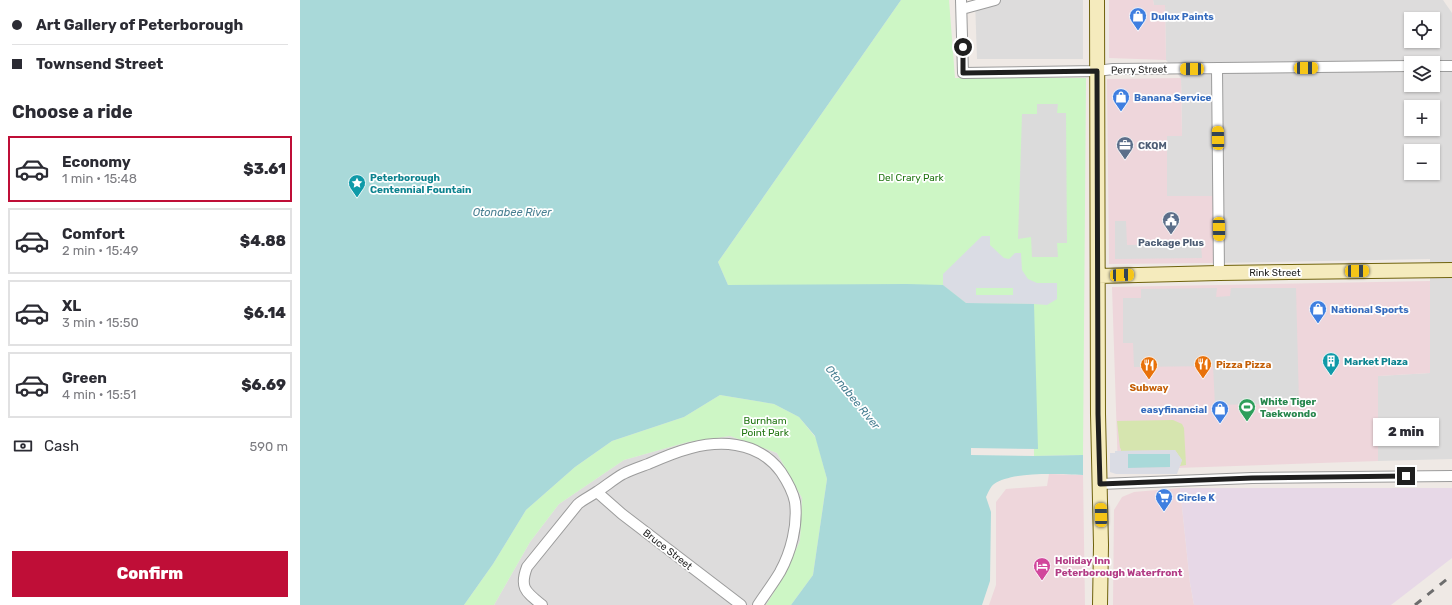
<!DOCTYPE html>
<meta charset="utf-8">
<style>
:root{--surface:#fff;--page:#f2f2f3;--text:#2b2b33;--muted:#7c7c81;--line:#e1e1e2;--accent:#bf0e37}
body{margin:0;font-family:Rubik,sans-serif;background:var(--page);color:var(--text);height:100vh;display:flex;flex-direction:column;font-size:15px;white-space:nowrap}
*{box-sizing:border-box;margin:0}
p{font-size:13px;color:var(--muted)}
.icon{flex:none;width:22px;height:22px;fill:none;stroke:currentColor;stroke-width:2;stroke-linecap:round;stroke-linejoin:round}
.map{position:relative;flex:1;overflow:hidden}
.drawer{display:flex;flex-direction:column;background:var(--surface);width:300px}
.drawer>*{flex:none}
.guide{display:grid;align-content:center;height:88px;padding:0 12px;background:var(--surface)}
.tools{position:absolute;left:1104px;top:12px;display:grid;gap:8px}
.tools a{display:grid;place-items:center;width:36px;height:36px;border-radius:0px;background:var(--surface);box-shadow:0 1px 3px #0004;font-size:20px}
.end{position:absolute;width:18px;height:18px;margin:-9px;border:5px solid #1f1f1f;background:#fff;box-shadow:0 0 0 2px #fff}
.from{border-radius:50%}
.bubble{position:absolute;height:28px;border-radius:0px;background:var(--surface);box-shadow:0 1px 3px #0004;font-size:13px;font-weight:800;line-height:28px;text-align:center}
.car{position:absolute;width:12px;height:24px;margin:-12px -6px;border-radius:5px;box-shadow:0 0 3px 1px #0007;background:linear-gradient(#f5c518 24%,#345 0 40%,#f5c518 0 76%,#345 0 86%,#f5c518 0)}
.guide b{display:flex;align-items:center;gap:14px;height:38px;font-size:15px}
.guide b+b{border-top:1px solid var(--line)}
.guide i{width:10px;height:10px;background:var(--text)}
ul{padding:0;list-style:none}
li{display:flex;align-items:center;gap:12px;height:66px;margin:0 8px 6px;padding:0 4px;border:2px solid var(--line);border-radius:0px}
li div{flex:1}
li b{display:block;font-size:15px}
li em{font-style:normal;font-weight:800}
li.current{border-color:var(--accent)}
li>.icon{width:36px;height:36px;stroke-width:1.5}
h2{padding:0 12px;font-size:18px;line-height:48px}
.pay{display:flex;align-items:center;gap:10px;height:44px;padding:0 12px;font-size:15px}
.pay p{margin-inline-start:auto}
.cta{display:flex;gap:8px;margin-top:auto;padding:8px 12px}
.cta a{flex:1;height:46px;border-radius:0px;background:var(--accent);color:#fff;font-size:16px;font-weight:800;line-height:46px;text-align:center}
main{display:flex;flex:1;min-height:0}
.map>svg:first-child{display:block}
</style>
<main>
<section class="drawer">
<div class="guide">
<b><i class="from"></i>Art Gallery of Peterborough</b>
<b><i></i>Townsend Street</b>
</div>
<h2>Choose a ride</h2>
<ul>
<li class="current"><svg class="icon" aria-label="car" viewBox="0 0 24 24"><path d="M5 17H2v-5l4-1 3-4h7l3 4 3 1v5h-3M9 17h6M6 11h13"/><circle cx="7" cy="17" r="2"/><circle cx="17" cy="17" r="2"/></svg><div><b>Economy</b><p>1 min · 15:48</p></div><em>$3.61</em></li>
<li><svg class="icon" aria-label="car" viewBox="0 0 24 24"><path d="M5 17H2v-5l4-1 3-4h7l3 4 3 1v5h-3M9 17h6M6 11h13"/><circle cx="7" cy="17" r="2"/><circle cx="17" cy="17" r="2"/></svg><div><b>Comfort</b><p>2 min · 15:49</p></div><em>$4.88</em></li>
<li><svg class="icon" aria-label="car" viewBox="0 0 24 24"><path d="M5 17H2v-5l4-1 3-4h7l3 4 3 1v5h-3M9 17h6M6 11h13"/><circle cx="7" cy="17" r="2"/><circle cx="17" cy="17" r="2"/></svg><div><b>XL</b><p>3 min · 15:50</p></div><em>$6.14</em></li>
<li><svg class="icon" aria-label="car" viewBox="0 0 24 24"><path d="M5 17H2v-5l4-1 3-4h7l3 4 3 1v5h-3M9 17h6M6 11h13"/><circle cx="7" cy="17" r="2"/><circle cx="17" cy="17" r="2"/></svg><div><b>Green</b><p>4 min · 15:51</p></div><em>$6.69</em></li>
</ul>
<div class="pay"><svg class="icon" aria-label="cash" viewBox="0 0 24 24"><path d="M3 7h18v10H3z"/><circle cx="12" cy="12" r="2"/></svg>Cash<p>590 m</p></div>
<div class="cta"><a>Confirm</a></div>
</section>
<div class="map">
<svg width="1152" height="605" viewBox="0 0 1152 605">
<rect width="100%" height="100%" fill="#efe9e5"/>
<path fill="#dddcdc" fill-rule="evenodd" d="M675 0H783V59H677Z
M853 0H1143L1152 13V459L1078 461V376L1130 373V259L917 263 867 196V136H882L881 78 866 60 865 5H854ZM1111 19H1133V41H1111ZM1111 63H1133V85H1111ZM1111 107H1133V129H1111ZM1111 151H1133V173H1111Z
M430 436 477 453 502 498 500 541 482 579 466 605H194L230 542 259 504 324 460 388 442Z"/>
<path fill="#eed6db" d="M809 0H853L854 5H865L866 60 809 58Z
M881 78 882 136H867V196H916L917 263 809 264 807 79Z
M1130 281V373L1078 376V461L818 470 812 287Z
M749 474 783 475 785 605H689L696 585V502L706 489 747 486Z
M880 488 890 583 894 605H813L814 510 822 497 834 492Z"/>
<path fill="#e7d8e7" d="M880 488H1152V558L1091 605H894L890 583Z"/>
<path fill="#d6e5af" d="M873 420 882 424 884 428 886 465 880 466 882 460 875 450 821 451V449L820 448 817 421Z"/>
<path fill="#cdf6c5" d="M601 0H649L655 78H786L783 455 734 456 733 304 666 303 643 285H428L418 262Z
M420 395 474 404 499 417 516 438 527 479 513 575 491 605H466L482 579 500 541 502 498 477 453 430 436 388 442 324 460 259 504 230 542 194 605H164L193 564 226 510 275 467 312 441 384 417Z"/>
<path fill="#dbdbdb" d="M737 104H758L757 113H766L767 243H757L758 257H732L731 237 718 239 722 114H737Z
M815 221H826L827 245 901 244 902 258 815 259Z
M917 288 916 297 930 296 931 288H996L999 403 915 405 913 366 834 367 833 343H823V298H841V289Z"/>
<path fill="#dadce4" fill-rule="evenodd" d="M682 236H690V245L704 258 709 259 715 253H721L722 270 728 279 737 283H757V299L747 305 734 304 666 303 643 285V274ZM676 288H713V295H676Z
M875 450 882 460 877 474H816L810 472V453H815V451ZM828 454H870V467L828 468Z"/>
<path fill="#a9d9d9" d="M0 0H601L418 262 428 285 607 284 643 285 666 303 734 304 738 449 671 448V455L734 456 783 455V475C759 474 713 471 694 484 690 487 688 493 686 497L691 512 690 581 682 605H491L513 575 527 479 515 436 499 417 474 404 420 395 384 417 312 441 275 467 226 510 193 564 164 605H0Z
M828 454H870V467L828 468Z"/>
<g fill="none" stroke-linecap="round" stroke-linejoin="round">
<g stroke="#9c9c9c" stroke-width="12">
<path id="street" d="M661 0 663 73 797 71 813 69 1111 66
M662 9 695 0
M1133 66H1152
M917 69 919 273
M800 484 952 478 1152 476
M297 492 322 514 441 605
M242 605C226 592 219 588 227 567L278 504C284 499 291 496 298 491 306 486 314 479 323 474 331 470 340 467 348 464 375 452 405 440 436 445 455 448 470 457 481 472 487 481 493 492 495 502 498 525 491 552 480 572 473 584 465 594 458 605"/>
</g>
<g stroke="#6f620d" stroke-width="16">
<path id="secondary" d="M797 0 798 414 801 545 800 605
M798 276 919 273 1152 270"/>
</g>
<use href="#street" stroke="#fff" stroke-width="10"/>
<use href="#secondary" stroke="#f5ebbd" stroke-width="14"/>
<path stroke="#6d6d6d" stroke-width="3" stroke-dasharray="8 8" stroke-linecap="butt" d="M1115 605 1152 575"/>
</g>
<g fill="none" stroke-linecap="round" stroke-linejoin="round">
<path stroke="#1f1f1f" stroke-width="5" d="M663 47V73L797 71 798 414 800 484 952 478 1106 476"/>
</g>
<defs>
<g id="shop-pin" transform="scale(0.9)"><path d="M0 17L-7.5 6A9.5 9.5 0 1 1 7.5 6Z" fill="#3f7fe0" stroke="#fff"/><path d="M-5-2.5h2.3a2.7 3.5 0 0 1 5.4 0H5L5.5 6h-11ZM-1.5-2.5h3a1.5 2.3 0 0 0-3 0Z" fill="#fff"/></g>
<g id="office-pin" transform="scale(0.9)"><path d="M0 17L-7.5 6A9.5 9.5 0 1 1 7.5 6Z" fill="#5c6f8a" stroke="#fff"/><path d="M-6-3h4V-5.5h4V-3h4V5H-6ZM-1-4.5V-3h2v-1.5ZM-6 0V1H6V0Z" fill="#fff"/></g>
<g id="sight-pin" transform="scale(0.9)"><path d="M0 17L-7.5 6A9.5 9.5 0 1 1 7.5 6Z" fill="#0f9aa8" stroke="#fff"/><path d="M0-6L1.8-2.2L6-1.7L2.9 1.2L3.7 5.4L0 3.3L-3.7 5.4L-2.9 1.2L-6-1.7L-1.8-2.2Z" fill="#fff"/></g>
<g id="civic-pin" transform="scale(0.9)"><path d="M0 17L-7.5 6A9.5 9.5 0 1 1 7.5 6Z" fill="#5c6f8a" stroke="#fff"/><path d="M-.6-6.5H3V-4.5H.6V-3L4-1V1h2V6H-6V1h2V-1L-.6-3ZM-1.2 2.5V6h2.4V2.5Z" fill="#fff"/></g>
<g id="building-pin" transform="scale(0.9)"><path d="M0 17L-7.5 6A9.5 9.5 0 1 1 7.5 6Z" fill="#0f9aa8" stroke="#fff"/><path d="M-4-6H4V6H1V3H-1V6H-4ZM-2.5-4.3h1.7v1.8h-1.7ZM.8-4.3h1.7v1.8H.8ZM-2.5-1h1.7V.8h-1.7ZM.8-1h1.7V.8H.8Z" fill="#fff"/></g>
<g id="restaurant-pin" transform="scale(0.9)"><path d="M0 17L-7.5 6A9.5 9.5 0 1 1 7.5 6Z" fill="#e8710a" stroke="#fff"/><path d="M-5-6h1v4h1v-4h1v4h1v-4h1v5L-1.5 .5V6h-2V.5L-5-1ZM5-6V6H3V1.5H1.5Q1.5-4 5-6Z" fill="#fff"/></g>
<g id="stadium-pin" transform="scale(0.9)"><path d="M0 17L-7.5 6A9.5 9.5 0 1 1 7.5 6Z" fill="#2e9e5b" stroke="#fff"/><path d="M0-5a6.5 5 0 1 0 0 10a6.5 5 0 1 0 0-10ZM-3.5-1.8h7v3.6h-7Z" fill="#fff"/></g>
<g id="supermarket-pin" transform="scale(0.9)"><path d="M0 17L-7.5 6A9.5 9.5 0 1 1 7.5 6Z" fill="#3f7fe0" stroke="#fff"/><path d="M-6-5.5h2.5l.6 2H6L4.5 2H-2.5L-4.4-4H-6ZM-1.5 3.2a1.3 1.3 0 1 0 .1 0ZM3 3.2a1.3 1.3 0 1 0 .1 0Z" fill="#fff"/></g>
<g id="hotel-pin" transform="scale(0.9)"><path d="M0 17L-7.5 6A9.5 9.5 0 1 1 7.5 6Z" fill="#d1479c" stroke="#fff"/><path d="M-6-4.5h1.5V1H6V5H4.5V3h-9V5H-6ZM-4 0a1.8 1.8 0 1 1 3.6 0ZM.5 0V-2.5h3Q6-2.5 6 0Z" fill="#fff"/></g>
</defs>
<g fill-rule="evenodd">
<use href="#shop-pin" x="838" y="16"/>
<use href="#shop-pin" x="821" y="97"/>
<use href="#office-pin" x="825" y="145"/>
<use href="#sight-pin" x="57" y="183"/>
<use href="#civic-pin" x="871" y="220"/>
<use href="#shop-pin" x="1018" y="309"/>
<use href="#building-pin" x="1031" y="361"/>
<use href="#restaurant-pin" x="903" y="364"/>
<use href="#restaurant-pin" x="849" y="365"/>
<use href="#stadium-pin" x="947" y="407"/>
<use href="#shop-pin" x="920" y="409"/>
<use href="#supermarket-pin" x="864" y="497"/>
<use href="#hotel-pin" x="742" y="566"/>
</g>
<g text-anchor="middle" stroke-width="3.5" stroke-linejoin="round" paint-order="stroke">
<g font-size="10" font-weight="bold" fill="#366cbe" stroke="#fff" text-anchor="start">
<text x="851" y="20">Dulux Paints</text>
<text x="834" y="101">Banana Service</text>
<text x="1031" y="313">National Sports</text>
<text x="907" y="413" text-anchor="end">easyfinancial</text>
<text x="877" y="501">Circle K</text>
</g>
<g font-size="10" fill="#1f1f1f" stroke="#fff">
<text transform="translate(839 69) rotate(-1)" y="4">Perry Street</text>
<text x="975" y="276">Rink Street</text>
<text transform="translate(368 549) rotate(38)" y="4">Bruce Street</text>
</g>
<g font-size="10" font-weight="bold" fill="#4e5e75" stroke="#fff" text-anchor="start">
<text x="838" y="149">CKQM</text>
<text x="871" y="246" text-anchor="middle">Package Plus</text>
</g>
<g font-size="10" font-weight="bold" fill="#0d838f" stroke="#fff" text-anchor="start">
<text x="70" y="181">Peterborough<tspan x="70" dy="12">Centennial Fountain</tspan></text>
<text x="1044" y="365">Market Plaza</text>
</g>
<g font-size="10" fill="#227613" stroke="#fff">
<text x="611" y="181">Del Crary Park</text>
<text x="465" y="424">Burnham<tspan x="465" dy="12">Point Park</tspan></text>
</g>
<g font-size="10" font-weight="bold" fill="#c56008" stroke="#fff" text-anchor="start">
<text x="916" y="368">Pizza Pizza</text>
<text x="849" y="391" text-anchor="middle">Subway</text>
</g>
<g font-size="10" font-weight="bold" fill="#27864d" stroke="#fff" text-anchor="start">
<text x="960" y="405">White Tiger<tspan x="960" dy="12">Taekwondo</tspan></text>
</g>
<g font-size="10" font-weight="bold" fill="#b23c85" stroke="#fff" text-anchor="start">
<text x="755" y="564">Holiday Inn<tspan x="755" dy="12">Peterborough Waterfront</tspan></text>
</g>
<g font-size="11" font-style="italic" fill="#477e91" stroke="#fff">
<text x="212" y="216">Otonabee River</text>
<text transform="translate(553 397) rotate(51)" y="4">Otonabee River</text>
</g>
</g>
</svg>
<div class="tools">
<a><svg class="icon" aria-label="locate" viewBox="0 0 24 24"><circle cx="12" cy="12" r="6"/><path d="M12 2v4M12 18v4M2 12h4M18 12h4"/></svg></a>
<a><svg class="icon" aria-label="layers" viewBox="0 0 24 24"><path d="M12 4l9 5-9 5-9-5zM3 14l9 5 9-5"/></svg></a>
<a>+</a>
<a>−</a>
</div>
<i class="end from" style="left:663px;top:47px"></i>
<i class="end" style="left:1106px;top:476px"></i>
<div class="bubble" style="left:1073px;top:418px;width:66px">2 min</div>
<i class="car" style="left:1006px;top:68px;rotate:89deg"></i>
<i class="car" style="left:892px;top:69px;rotate:270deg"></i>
<i class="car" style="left:918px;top:138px;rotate:359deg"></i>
<i class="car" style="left:919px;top:229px;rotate:179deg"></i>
<i class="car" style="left:1057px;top:271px;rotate:89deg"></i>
<i class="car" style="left:822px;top:275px;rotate:88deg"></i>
<i class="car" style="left:801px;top:515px;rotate:359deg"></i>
</div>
</main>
